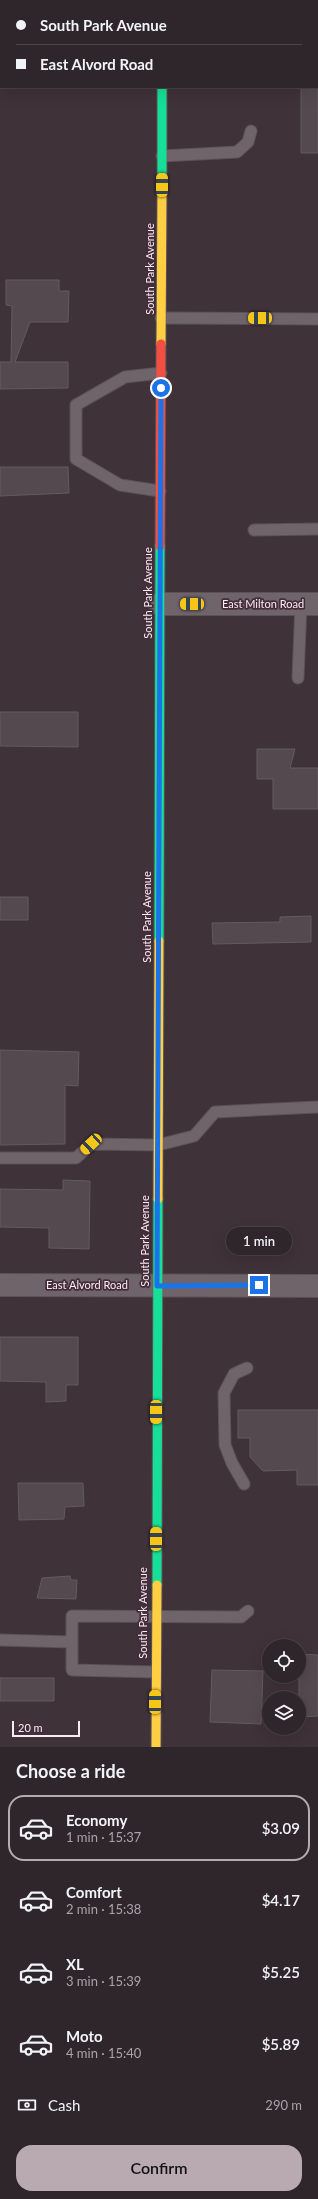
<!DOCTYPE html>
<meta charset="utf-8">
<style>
:root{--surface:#2f262b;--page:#372e33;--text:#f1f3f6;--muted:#a7a5a9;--line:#4a4347;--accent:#b9aab2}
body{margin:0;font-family:Lato,sans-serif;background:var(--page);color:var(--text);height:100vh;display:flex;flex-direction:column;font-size:15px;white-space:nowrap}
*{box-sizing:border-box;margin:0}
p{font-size:13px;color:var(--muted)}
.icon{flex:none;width:22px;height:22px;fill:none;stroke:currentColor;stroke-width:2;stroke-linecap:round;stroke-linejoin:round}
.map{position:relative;height:1747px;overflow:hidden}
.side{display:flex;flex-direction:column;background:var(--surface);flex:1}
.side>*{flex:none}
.hud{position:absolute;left:0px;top:0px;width:318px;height:88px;box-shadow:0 4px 16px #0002,0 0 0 1px var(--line);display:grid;align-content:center;height:88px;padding:0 16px;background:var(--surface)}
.buttons{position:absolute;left:262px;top:1639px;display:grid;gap:8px}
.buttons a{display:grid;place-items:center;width:44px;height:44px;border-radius:50%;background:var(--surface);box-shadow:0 4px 16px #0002,0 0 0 1px var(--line);font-size:20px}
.scale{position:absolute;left:12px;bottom:10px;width:68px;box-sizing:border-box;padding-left:4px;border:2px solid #faebf3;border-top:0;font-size:11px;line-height:14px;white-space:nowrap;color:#faebf3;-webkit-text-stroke:3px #442d3a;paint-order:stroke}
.end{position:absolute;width:18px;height:18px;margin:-9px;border:5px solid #1a73e8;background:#fff;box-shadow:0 0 0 2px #fff}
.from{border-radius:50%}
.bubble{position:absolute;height:28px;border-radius:14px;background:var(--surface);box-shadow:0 4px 16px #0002,0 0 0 1px var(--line);font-size:13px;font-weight:600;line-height:28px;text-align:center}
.car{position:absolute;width:12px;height:24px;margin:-12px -6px;border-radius:5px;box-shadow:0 0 3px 1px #0007;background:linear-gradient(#f5c518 24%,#345 0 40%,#f5c518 0 76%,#345 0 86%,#f5c518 0)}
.hud b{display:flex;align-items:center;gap:14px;height:38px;font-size:15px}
.hud b+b{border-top:1px solid var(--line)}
.hud i{width:10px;height:10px;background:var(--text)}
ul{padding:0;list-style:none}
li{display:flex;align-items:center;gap:12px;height:66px;margin:0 8px 6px;padding:0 8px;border:2px solid transparent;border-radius:16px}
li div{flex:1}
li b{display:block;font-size:15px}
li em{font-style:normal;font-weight:600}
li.current{border-color:var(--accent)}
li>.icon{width:36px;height:36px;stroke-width:1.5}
h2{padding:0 16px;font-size:18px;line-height:48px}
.pay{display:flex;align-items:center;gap:10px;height:44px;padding:0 16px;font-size:15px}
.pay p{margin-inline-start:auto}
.cta{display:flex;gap:8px;margin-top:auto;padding:8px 16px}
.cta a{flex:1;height:46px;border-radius:16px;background:var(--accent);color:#111;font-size:16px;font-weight:600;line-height:46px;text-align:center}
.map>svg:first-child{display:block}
</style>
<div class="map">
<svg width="318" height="1747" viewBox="0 0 318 1747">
<rect width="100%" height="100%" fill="#3f3239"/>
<path fill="#53494f" stroke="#645a60" d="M301 87H318V153H301Z
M6 280H59V291H69L68 322H30L15 362H68V388L0 389V362H11L12 306 6 305Z
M0 467H68L69 493 0 496Z
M0 712H78V747L0 746Z
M257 749H295L290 768H318V809H273V779H257Z
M0 897H28V920H0Z
M311 916V942L213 944 212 923 280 922V917Z
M0 1050 79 1052 78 1086 65 1085V1144L0 1145Z
M63 1180 90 1181 89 1249 49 1248V1228L0 1227V1189L63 1190Z
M0 1337H78V1385H66V1401L46 1402V1382L0 1381Z
M238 1410H318V1485H297V1470L263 1471 250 1457V1438H238Z
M18 1483H83L84 1506 65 1507 64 1519 19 1520Z
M70 1576 71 1580H77L76 1599 37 1598 42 1578Z
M301 1654 318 1655V1716L299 1717V1671Z
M212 1670 263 1671 261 1724 210 1722Z
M0 1678H54V1701H0Z"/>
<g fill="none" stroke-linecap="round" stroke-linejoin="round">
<g stroke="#5c5157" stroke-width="13">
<path id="lane" d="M162 156 237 152 248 142 251 131
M161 318 318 319
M160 491 120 485 76 459V405L125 377 161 373
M254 530 318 529
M298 678 301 604
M0 1158H76L91 1144 158 1145 194 1136 215 1112 318 1107
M244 1484 232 1463 225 1445 224 1393 234 1374 247 1368
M0 1640 72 1642
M155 1672 72 1670V1616L241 1617 248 1611"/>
</g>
<g stroke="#5c5157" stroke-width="24">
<path id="street" d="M160 604H318
M0 1285 318 1286"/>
</g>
<g stroke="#5c5157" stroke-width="11">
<path id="fast" d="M162 191V87
M159 941 160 546
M157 1585 158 1199"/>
</g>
<g stroke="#5c5157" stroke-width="11">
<path id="slow" d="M163 0V1
M161 344 162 191
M158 1199 159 941
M156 1747 157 1585"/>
</g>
<g stroke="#5c5157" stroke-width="11">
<path id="jam" d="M160 546 161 344"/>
</g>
<use href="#lane" stroke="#6f646a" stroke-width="11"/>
<use href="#street" stroke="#6f646a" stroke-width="22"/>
<use href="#fast" stroke="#16e098" stroke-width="9"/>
<use href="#slow" stroke="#ffcf43" stroke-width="9"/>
<use href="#jam" stroke="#f24e42" stroke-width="9"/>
</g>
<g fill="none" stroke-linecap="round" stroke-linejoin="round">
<path stroke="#1a73e8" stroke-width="5" d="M161 388 157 1286 259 1285"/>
</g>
<g text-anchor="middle" stroke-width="3.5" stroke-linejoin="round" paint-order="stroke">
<g font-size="11" fill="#faebf3" stroke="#442d3a">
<text transform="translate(150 269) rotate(-90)" y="4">South Park Avenue</text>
<text transform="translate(148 593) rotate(-90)" y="4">South Park Avenue</text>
<text x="263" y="608">East Milton Road</text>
<text transform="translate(147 917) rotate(-90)" y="4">South Park Avenue</text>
<text transform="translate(145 1241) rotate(-90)" y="4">South Park Avenue</text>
<text x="87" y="1289">East Alvord Road</text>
<text transform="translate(143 1613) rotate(-90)" y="4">South Park Avenue</text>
</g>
</g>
</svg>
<div class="buttons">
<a><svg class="icon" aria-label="locate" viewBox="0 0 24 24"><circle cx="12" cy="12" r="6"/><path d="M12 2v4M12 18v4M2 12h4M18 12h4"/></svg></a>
<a><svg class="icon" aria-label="layers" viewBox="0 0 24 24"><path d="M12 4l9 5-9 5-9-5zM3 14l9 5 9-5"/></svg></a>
</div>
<div class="scale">20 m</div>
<i class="end from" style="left:161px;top:388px"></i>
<i class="end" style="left:259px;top:1285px"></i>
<div class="bubble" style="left:226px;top:1227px;width:66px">1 min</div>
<i class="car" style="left:162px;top:185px;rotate:0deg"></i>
<i class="car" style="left:260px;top:318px;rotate:270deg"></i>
<i class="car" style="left:192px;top:604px;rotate:270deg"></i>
<i class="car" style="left:91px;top:1144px;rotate:227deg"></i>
<i class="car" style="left:156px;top:1412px;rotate:180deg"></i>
<i class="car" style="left:156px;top:1539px;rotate:0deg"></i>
<i class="car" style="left:155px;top:1702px;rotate:0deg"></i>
<div class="hud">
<b><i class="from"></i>South Park Avenue</b>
<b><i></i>East Alvord Road</b>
</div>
</div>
<section class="side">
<h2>Choose a ride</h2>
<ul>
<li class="current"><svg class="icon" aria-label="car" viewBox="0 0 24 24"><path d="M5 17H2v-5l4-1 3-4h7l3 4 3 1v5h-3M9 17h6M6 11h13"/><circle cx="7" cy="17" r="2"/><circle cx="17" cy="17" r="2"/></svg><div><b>Economy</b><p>1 min · 15:37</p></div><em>$3.09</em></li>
<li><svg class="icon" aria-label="car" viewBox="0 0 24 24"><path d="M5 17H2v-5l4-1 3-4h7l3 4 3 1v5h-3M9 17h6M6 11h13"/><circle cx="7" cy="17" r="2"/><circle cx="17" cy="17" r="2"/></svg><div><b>Comfort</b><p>2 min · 15:38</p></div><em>$4.17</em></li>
<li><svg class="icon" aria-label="car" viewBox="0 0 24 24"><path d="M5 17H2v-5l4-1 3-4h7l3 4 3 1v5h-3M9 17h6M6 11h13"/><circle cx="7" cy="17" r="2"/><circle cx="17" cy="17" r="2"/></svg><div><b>XL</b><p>3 min · 15:39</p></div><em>$5.25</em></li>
<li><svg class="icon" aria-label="car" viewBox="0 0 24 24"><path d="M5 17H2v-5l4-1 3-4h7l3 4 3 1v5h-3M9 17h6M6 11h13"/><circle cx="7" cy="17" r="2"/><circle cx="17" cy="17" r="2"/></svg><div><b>Moto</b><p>4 min · 15:40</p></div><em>$5.89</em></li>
</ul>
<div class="pay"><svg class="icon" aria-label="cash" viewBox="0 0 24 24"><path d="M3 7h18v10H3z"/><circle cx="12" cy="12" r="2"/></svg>Cash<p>290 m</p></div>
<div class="cta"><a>Confirm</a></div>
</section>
